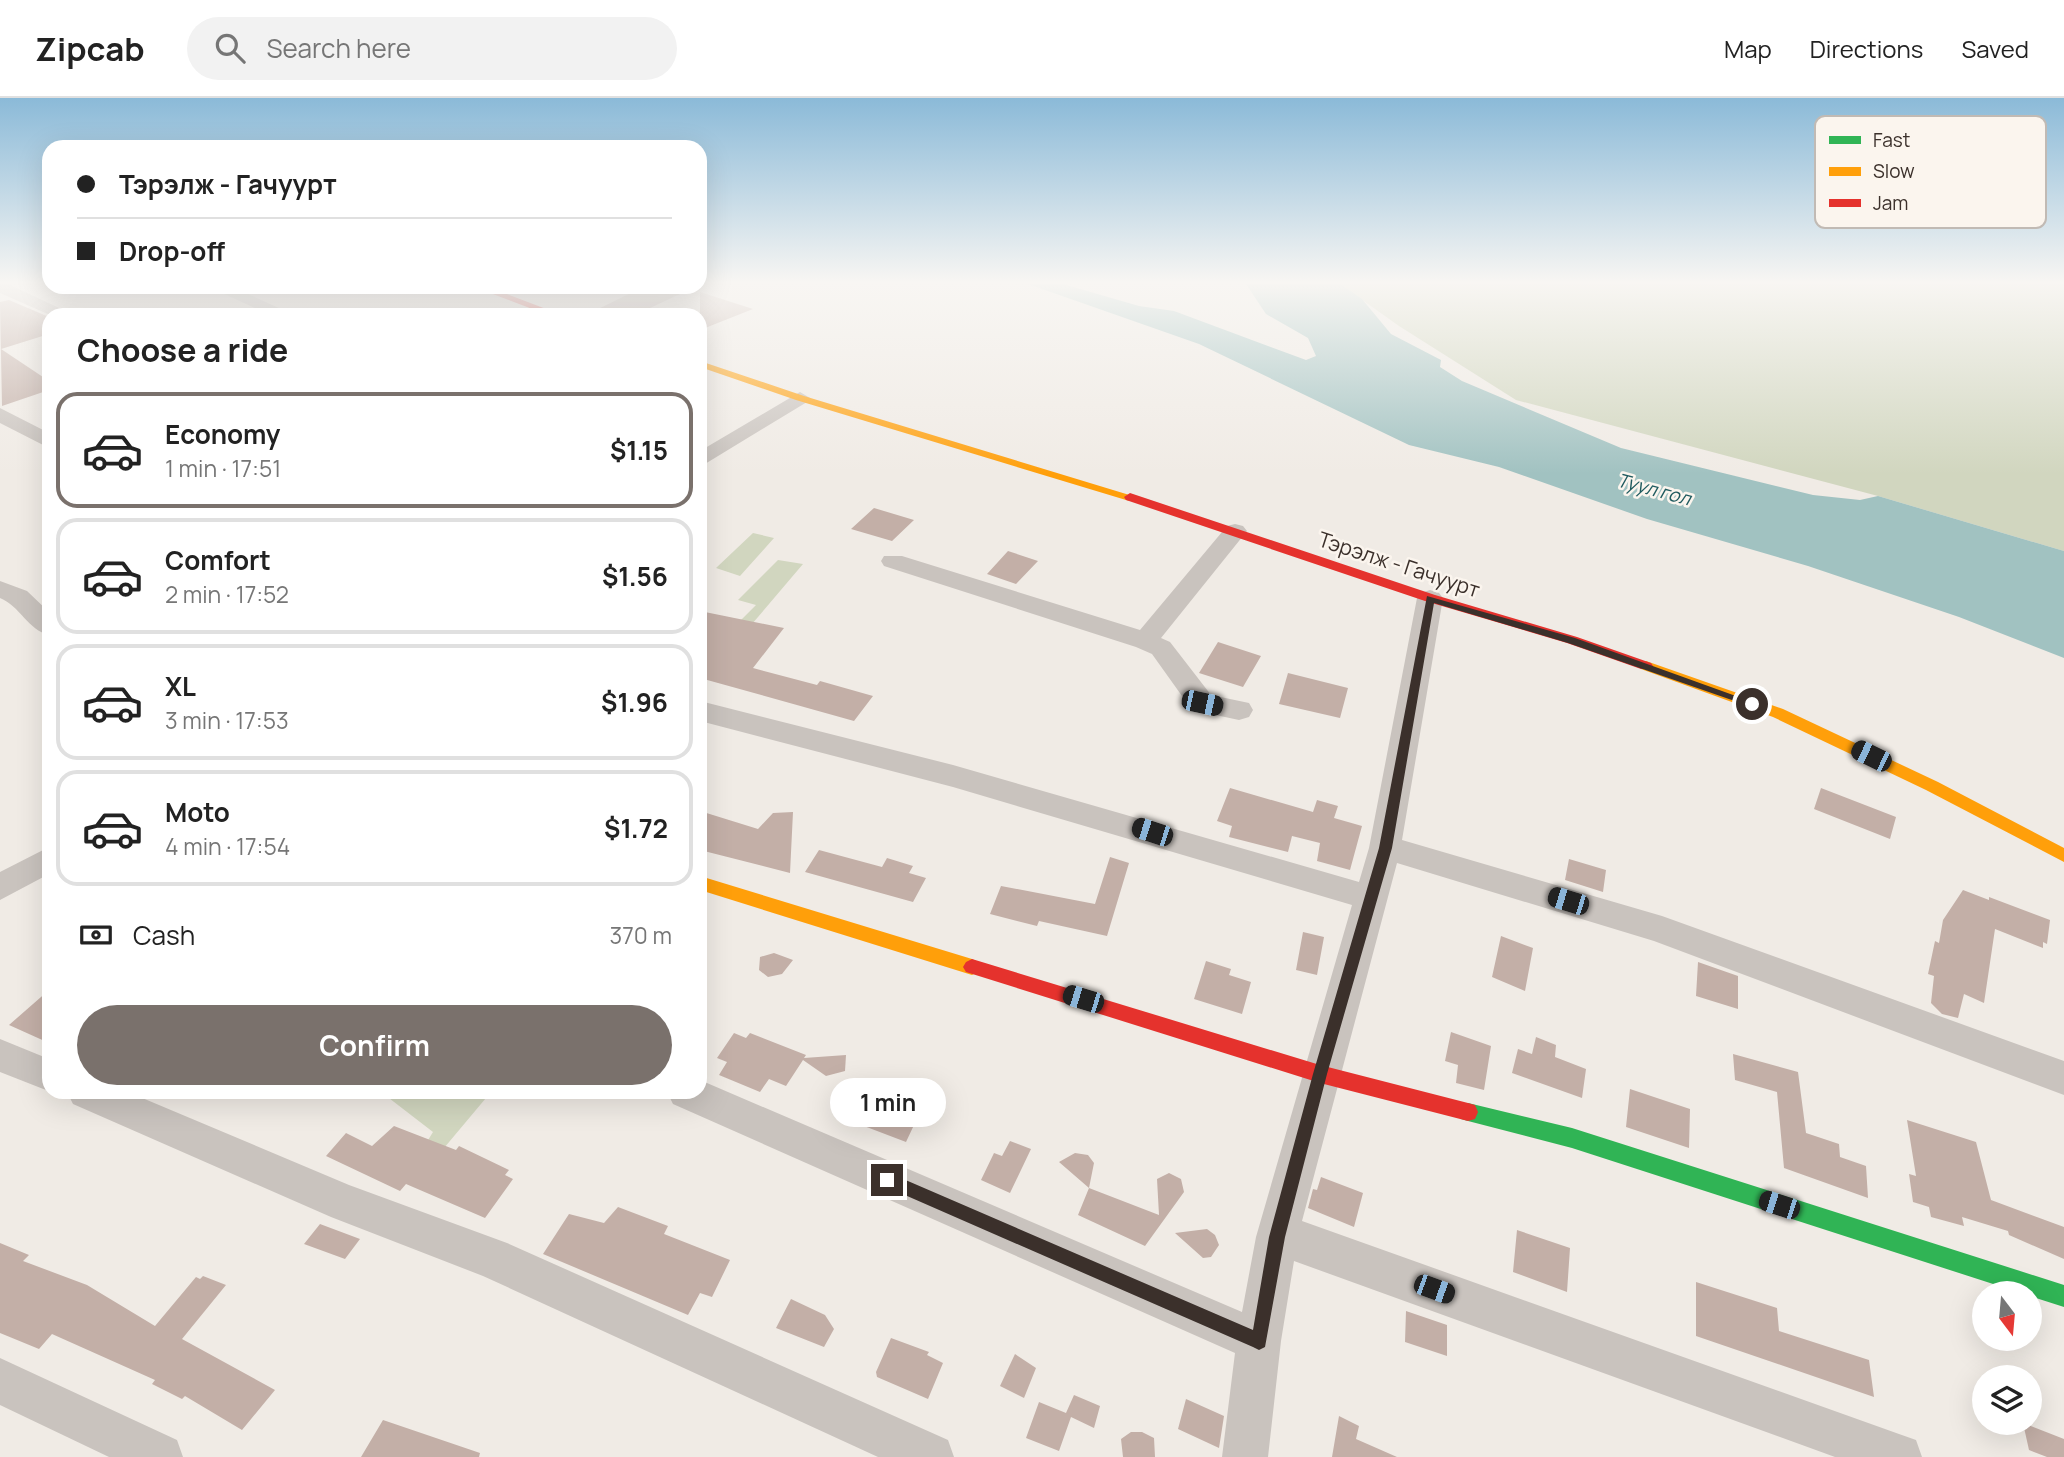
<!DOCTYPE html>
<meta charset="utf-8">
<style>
:root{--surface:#fff;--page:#f2f2f2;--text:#222;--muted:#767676;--line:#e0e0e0;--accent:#7a716c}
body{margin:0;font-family:Manrope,sans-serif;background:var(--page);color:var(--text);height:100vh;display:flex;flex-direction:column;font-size:26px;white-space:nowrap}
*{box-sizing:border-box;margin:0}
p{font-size:23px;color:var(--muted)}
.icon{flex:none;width:38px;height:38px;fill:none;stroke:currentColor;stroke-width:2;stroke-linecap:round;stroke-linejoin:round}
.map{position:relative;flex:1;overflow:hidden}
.details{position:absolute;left:42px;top:210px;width:665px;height:791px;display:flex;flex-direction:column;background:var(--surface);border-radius:21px;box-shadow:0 7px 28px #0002}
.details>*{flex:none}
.top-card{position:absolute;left:42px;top:42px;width:665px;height:154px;border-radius:21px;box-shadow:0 7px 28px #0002;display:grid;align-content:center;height:154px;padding:0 35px;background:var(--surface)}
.needle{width:46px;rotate:164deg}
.buttons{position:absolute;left:1972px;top:1183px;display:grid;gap:14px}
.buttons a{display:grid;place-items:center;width:70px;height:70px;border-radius:50%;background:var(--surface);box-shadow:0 7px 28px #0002;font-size:35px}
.end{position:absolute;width:32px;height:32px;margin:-16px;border:9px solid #3b302b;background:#fff;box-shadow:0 0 0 4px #fff}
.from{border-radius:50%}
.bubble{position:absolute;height:49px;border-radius:24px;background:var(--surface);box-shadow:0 7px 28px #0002;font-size:23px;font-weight:700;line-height:49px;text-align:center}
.car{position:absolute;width:21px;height:42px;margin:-21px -10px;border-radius:9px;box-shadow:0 0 5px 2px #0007;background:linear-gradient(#222 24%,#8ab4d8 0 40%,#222 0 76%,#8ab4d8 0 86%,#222 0)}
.top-card b{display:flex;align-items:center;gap:24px;height:66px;font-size:26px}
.top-card b+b{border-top:2px solid var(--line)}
.top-card i{width:18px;height:18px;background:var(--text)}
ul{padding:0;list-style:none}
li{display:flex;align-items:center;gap:21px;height:116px;margin:0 14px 10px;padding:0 21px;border:4px solid var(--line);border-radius:21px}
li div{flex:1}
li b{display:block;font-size:26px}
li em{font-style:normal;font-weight:700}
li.on{border-color:var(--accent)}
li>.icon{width:63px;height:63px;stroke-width:1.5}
h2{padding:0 35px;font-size:32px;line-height:84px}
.pay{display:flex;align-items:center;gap:18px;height:77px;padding:0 35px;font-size:26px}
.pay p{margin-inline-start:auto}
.action{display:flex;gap:14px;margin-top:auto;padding:14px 35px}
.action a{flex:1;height:80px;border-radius:42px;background:var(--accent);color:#fff;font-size:28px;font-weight:700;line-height:80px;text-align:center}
header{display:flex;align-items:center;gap:42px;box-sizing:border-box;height:98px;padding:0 35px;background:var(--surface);border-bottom:2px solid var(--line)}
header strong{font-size:33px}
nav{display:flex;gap:38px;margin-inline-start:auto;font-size:24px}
.search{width:490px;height:63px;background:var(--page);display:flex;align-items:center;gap:18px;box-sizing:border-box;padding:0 24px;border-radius:38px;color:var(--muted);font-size:26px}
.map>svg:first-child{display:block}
</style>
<header>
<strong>Zipcab</strong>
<div class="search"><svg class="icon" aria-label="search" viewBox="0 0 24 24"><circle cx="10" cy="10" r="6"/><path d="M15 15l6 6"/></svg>Search here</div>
<nav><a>Map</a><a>Directions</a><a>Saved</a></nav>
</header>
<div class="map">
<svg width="2064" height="1359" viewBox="0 0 2064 1359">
<rect width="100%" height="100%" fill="#f0ebe5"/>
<path fill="#d1d6bf" d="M1340 186H2064V453L1878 398 1516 302 1399 228Z
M753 435 774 440 740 478 716 470Z
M778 462 803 466 752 526 741 522 756 507 738 502Z
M387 994H491L439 1056 425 1047 433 1034 385 997Z"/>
<path fill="#a1c2c1" d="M1028 186H1063L1139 208 1174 213 1306 262 1316 258 1308 240 1266 216 1246 186H1340L1362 201 1391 236 1441 262 1440 269 1462 283 1621 350 1813 397 1860 402 1878 398 2064 453V560L1959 519 1808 468 1647 421 1499 369 1409 347 1199 246Z"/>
<path fill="#c3afa7" d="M643 189H695L635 217H586Z
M700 194 753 211 700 232Z
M9 202 49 219V236L1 251 49 283V292L2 308 0 204Z
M874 410 914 422 892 443 851 431Z
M1008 453 1038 463 1016 486 987 476Z
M700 513 784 530 753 570 817 587 820 583 873 598 854 623 700 580Z
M1218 544 1261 558 1243 589 1199 575Z
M1288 575 1348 590 1340 620 1279 606Z
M1230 690 1313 714 1317 702 1338 708 1334 720 1362 728 1350 772 1317 763 1320 745 1292 738 1288 754 1229 739 1232 728 1217 723Z
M1821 690 1896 719 1890 741 1814 711Z
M700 713 758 731 773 715 793 714 790 775 700 752Z
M819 752 882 769 887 760 913 768 909 775 926 780 913 804 805 774Z
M1110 759 1129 765 1107 838 1039 823 1037 828 990 816 1001 788 1095 806Z
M1569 761 1606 772 1603 794 1565 782Z
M1963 792 1989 802V799L2050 822 2047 846 2043 844V850L1995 831 1984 905 1964 896 1958 920 1942 916 1931 905 1934 878 1928 876 1935 843 1939 845 1943 822Z
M1303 834 1324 839 1317 877 1296 872Z
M1501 838 1533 850 1525 893 1492 879Z
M774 855 793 862 782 876 768 879 759 872 760 859Z
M1206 863 1231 871 1229 877 1251 884 1242 916 1194 901Z
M1698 864 1738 878V911L1696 898Z
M49 892V945L9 927Z
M1451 934 1491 948 1484 992 1456 985 1458 967 1445 963Z
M734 935 746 940 750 935 806 957 804 960 846 957 845 973 826 978 803 962 786 988 769 981 760 994 719 977 727 964 717 960Z
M1536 939 1556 947 1555 959 1586 971 1582 1000 1512 975 1518 951 1532 956Z
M1733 956 1798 974 1806 1035 1839 1046 1840 1059 1866 1068 1868 1100 1784 1070 1777 994 1735 982Z
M877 990 928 1008 919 1029 914 1027 906 1044 864 1028 871 1011 867 1010Z
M1630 991 1690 1011 1689 1050 1626 1029Z
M1907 1022 1976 1044 1991 1102 2064 1129V1161L2009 1137 2008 1133 1962 1119 1964 1128 1931 1119 1929 1109 1913 1104 1909 1076 1916 1078Z
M394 1028 456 1052 459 1048 509 1072 505 1077 513 1081 485 1120 406 1086 400 1093 326 1058 346 1035 372 1048Z
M1010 1043 1031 1051 1010 1095 981 1082 994 1055 1002 1058Z
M1075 1055 1088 1057 1094 1065 1089 1090 1159 1117 1157 1081 1169 1075 1181 1081 1184 1094 1145 1148 1078 1117 1089 1090 1059 1064Z
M1321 1079 1363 1095 1354 1129 1308 1110 1313 1091 1317 1092Z
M618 1109 668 1128 664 1136 730 1162 712 1199 700 1195 688 1217 543 1156 569 1116 604 1125Z
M320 1126 360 1141 345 1161 304 1146Z
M1207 1131 1215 1137 1219 1147 1211 1159 1203 1160 1175 1135Z
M1517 1132 1570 1150 1567 1194 1513 1174Z
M0 1145 29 1157 23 1163 87 1187 155 1228 196 1179 200 1181 203 1178 226 1187 182 1241 275 1292 242 1332 185 1298 182 1301 152 1286 155 1282 52 1236 39 1251 0 1235Z
M1696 1184 1777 1210 1779 1233 1869 1262 1874 1299 1696 1238Z
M791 1201 825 1217 834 1231 824 1249 776 1230Z
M1406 1213 1447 1227V1258L1405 1244Z
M891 1240 929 1254 927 1257 943 1265 928 1301 877 1279 876 1274Z
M1015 1256 1036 1270 1024 1300 1000 1288Z
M1074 1297 1100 1308 1094 1330 1071 1319 1059 1353 1026 1340 1039 1304 1066 1315Z
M1186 1301 1224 1318 1219 1350 1178 1331Z
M1339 1318 1359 1328 1356 1341 1397 1359H1332Z
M383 1322 480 1355 479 1359H361Z
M2023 1325 2064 1341V1359H2047L2029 1352Z
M1131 1334H1142L1154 1340 1155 1359H1123L1121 1341Z"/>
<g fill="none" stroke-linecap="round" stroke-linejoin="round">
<path fill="#c9c3be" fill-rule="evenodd" d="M0 186H8L74 217H50L0 195Z
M209 189H233L294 217H270Z
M800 294 810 300 807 304 700 369V353Z
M0 310 49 335V350L0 325Z
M1235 426 1243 428 1247 433 1161 540 1170 544 1211 597 1249 605 1253 612 1249 619 1239 622 1192 612 1152 556 1136 549 884 468 881 463 884 458H902L1140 532 1227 428Z
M0 483 27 493 49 514V537C28 532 20 508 0 500Z
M1430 492 1439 495 1443 500 1402 742 1662 818 2064 963V997L1654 843 1397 765 1302 1123 1899 1336 1916 1342 1922 1359H1835L1294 1163 1281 1243 1268 1359H1222L1235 1255 673 1006 667 994H700V982L1242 1214 1256 1139 1352 807 953 689 700 623V603L953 667 1359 784 1369 750 1417 500 1421 495Z
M49 749V776L0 802V774Z
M0 941 49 961 51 994 0 974Z
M67 994H128L349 1087 507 1145 948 1342 954 1359H878L483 1178 331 1119 73 1006Z
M0 1260 177 1342 183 1359H109L0 1307Z"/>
<path fill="#30b455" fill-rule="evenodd" d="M1468 1005 1572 1030 2064 1187V1209L2030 1198V1195H2021L1572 1050 1468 1023 1461 1021 1458 1014 1461 1007Z"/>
<path fill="#ff9f0a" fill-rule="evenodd" d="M700 263 804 298 1136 399 1130 403 1126 402 796 302 700 269Z
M1646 563 1783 611 1938 684 2064 750V764L1926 692 1773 619 1641 571 1639 568Z
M700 778 972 861 978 864 981 869 978 874 972 877 700 792Z"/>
<path fill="#e5322d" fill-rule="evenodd" d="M474 189H488L562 217H548Z
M1130 395 1435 497 1577 539 1651 565 1653 568 1651 571H1641L1567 545 1425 503 1126 402 1124 399Z
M972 861 1320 967 1468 1005 1475 1007 1478 1014 1475 1021 1468 1023 1320 985 966 874 963 869 966 864Z"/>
</g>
<linearGradient id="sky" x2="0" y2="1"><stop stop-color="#8bbad8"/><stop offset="0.49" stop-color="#f8f6f3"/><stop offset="1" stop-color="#f8f6f3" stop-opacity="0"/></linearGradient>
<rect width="2064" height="376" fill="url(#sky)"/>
<path fill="#3b302b" d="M1427 498 1575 540 1758 606 1749 608 1568 545 1434 505 1392 750 1327 976 1285 1139 1265 1249 1259 1252 1253 1249 882 1087 879 1082 887 1074 1253 1232 1269 1139 1313 976 1379 750Z"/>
<g text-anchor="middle" stroke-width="5" stroke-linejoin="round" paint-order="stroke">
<g font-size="19" font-style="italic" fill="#1f5a5e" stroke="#fbf5ee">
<text transform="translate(1654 391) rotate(15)" y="7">Туул гол</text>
</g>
<g font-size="21" fill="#3b302b" stroke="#fbf5ee">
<text transform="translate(1399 467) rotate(18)" y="7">Тэрэлж - Гачуурт</text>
</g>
</g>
<rect x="1815" y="18" width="231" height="112" rx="10" fill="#fbf5ee" stroke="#c1bab4" stroke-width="2"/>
<rect x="1829" y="38" width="32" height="8" fill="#30b455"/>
<rect x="1829" y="69" width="32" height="9" fill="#ff9f0a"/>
<rect x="1829" y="101" width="32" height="8" fill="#e5322d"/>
<g font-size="19" fill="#3b302b">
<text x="1873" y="49">Fast</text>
<text x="1873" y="80">Slow</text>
<text x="1873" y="112">Jam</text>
</g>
</svg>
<div class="buttons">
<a><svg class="needle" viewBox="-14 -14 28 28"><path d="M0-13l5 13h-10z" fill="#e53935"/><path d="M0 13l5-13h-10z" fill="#767676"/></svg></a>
<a><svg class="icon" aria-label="layers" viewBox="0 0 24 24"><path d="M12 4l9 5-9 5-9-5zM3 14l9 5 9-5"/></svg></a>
</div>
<i class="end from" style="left:1752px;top:606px"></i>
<i class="end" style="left:887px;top:1082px"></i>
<div class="bubble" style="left:830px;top:980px;width:116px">1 min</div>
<i class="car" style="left:1202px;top:605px;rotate:102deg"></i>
<i class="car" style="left:1871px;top:658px;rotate:296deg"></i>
<i class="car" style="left:1152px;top:734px;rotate:288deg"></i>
<i class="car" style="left:1568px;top:803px;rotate:287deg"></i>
<i class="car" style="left:1083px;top:901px;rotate:287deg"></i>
<i class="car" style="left:1779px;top:1107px;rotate:288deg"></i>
<i class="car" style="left:1434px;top:1191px;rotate:110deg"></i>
<div class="top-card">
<b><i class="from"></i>Тэрэлж - Гачуурт</b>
<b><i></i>Drop-off</b>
</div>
<section class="details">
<h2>Choose a ride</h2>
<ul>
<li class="on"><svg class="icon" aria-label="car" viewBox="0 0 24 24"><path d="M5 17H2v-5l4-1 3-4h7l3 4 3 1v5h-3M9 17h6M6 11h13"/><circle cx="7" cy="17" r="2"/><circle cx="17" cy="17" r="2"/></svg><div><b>Economy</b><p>1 min · 17:51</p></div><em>$1.15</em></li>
<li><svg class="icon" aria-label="car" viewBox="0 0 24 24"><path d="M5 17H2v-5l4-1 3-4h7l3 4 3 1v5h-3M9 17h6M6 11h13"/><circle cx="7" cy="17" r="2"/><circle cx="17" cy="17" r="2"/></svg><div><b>Comfort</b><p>2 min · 17:52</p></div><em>$1.56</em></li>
<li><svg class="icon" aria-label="car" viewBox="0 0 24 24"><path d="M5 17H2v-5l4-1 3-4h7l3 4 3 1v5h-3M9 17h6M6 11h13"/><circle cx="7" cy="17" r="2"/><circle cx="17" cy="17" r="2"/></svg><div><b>XL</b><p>3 min · 17:53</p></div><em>$1.96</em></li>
<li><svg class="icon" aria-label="car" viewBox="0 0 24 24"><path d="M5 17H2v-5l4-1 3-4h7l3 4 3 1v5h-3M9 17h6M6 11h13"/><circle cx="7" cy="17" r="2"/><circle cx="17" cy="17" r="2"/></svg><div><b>Moto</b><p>4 min · 17:54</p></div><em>$1.72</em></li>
</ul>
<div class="pay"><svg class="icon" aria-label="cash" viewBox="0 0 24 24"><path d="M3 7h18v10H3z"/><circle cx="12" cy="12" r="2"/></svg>Cash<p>370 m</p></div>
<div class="action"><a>Confirm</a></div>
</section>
</div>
